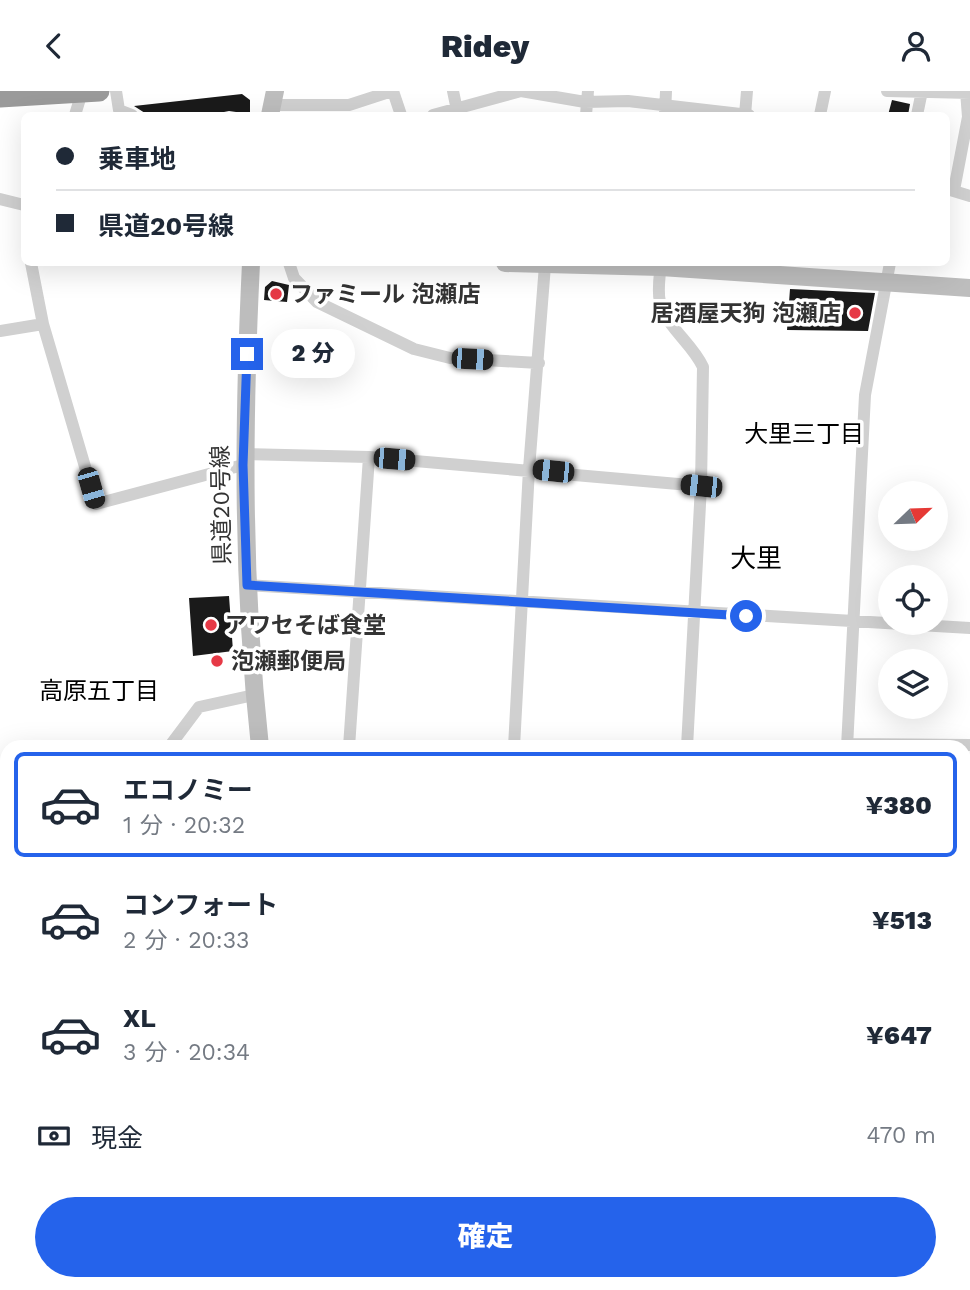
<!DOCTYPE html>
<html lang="ja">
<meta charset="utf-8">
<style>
:root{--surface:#fff;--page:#f6f6f7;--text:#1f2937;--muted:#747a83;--line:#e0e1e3;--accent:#2563eb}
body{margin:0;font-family:"Work Sans","Noto Sans JP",sans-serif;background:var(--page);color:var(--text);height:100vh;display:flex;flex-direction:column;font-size:26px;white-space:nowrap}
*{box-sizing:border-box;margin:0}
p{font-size:23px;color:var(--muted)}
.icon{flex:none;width:38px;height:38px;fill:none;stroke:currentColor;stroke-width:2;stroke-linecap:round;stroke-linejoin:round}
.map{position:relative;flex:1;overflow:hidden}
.drawer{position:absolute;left:0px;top:649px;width:971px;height:551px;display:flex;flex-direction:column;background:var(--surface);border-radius:21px 21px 0 0;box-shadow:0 7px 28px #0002}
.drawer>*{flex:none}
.guide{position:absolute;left:21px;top:21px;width:929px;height:154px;border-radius:10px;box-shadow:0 7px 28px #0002;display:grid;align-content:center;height:154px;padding:0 35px;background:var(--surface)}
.needle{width:46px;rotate:67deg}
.buttons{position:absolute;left:878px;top:390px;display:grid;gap:14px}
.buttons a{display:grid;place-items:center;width:70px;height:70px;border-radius:50%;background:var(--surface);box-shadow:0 7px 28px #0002;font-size:35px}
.end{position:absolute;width:32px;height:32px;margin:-16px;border:9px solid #2563eb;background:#fff;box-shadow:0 0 0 4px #fff}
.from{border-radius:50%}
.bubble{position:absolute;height:49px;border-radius:24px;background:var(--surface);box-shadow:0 7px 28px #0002;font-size:23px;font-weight:800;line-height:49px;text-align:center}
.car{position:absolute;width:21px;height:42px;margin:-21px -10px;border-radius:9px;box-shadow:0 0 5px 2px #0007;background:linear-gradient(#222 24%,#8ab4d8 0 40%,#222 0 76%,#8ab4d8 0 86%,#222 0)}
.guide b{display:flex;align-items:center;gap:24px;height:66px;font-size:26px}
.guide b+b{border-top:2px solid var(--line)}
.guide i{width:18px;height:18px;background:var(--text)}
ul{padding:12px 0 0;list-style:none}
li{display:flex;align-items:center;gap:21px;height:105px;margin:0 14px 10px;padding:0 21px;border:4px solid transparent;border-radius:10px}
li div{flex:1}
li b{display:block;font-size:26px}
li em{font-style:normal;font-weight:800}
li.active{border-color:var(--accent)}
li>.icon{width:63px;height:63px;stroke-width:1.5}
.pay{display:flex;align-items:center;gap:18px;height:77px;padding:0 35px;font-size:26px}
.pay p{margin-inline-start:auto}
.action{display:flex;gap:14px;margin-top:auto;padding:14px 35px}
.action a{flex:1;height:80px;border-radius:42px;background:var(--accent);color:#fff;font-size:28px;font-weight:800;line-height:80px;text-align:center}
header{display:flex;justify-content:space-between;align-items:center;height:91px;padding:0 35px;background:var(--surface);font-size:32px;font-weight:800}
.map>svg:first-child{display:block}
</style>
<header><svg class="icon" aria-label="back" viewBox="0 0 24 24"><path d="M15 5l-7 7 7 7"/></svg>Ridey<svg class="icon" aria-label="person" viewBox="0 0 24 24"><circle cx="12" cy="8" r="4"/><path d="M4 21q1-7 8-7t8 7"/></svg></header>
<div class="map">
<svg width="970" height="1199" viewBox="0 0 970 1199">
<rect width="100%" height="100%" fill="#fff"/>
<path fill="#e6ecdf" d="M0 745 7 747V950L0 948Z"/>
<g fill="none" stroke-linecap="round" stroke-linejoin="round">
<path stroke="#cfe2ee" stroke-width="10" d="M964 843 970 845
M964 1094 970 1073
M0 1137 7 1139
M157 1194 172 1199
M936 1199 938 1194"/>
</g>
<path fill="#1a1a1a" d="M242 3 250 9V23L229 20 209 24H148L134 15Z
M892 9 910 13 908 24H888Z
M272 190 289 194 287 211 264 209 265 196Z
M790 198 875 202 868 240 787 239Z
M229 505 233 560 193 565 189 507Z"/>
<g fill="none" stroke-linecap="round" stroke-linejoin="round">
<path stroke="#d0d0d0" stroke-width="12" d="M116 0 119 19 132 24
M393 0 401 24
M453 0 458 24
M887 0 970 2
M272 14H349L392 0
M75 24 82 1
M433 24 521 0 585 11 628 10 749 24
M586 24 588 0
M665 24 666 0
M745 24 747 0
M820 24 825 0
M917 24 922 0
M947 98 970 105
M954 99 968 26 966 0
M0 108 24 114
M31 172 43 233 96 413 243 374
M289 172 294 187 317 211 414 258 450 267 539 272
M661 172C660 184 657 199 660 211 667 237 692 252 703 276L701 395 687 656
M0 240 43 233
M243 363 369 366 701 395
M247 494 970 537
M847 653 970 654
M169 656 199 616 254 604
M349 656 369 366
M514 656 529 378 545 174
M847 656 865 304 890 172
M0 740 7 741
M964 822 970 823
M0 955 7 957
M0 1130 7 1133
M964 1144 970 1125
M446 1194V1199
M614 1194V1199
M681 1194V1199
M705 1194V1199
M745 1194V1199
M876 1194V1199
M898 1194V1199
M291 1199V1194
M316 1199V1194
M354 1199V1194
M377 1199V1194
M419 1199V1194
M483 1199V1194
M507 1199V1194
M550 1199V1194
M575 1199V1194
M638 1199V1194
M768 1199V1194
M809 1199V1194
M834 1199V1194
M921 1199 923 1194
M947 1199 949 1194"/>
<path stroke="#bdbdbd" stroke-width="18" d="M270 24 275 0
M251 172C243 337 242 491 260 656
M505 172 661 176 970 197
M0 1042 7 1045
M964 1075 970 1076
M210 1199 212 1194"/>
<path stroke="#9a9a9a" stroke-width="21" d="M0 6 99 0"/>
</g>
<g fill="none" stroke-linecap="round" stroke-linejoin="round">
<path stroke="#2563eb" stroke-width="9" d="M247 263 243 374 247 494 746 525"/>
</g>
<g fill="#e63946" stroke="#fff" stroke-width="2.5">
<circle cx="276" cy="203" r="7"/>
<circle cx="855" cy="222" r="7"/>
<circle cx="211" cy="534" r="7"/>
<circle cx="217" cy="570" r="7"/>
</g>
<g text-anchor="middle" stroke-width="7" stroke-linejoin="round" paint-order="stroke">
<g font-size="23" font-weight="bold" fill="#333" stroke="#fff" text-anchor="start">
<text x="290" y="211">ファミール 泡瀬店</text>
<text x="841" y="230" text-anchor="end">居酒屋天狗 泡瀬店</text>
<text x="225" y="542">アワセそば食堂</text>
<text x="231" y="578">泡瀬郵便局</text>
</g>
<g font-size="23" fill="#333" stroke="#fff">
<text transform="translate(221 414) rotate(-91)" y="8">県道20号線</text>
</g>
<g font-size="24" fill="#000" stroke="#fff">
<text x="804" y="351">大里三丁目</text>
<text x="99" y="608">高原五丁目</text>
</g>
<g font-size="26" fill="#000" stroke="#fff">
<text x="756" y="476">大里</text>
</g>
</g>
</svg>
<div class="buttons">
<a><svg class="needle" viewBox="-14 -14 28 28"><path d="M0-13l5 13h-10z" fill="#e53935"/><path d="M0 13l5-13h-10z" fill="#747a83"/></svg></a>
<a><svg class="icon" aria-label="locate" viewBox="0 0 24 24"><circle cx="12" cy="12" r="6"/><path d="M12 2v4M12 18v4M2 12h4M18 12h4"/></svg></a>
<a><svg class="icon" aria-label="layers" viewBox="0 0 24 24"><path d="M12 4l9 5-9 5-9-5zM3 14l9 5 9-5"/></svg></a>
</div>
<i class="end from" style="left:746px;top:525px"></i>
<i class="end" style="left:247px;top:263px"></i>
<div class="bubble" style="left:271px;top:238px;width:84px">2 分</div>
<i class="car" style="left:472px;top:268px;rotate:93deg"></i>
<i class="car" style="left:394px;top:368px;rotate:95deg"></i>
<i class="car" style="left:553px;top:380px;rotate:276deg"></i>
<i class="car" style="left:701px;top:395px;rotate:276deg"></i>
<i class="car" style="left:91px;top:397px;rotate:164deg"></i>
<div class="guide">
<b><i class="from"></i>乗車地</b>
<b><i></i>県道20号線</b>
</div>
<section class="drawer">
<ul>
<li class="active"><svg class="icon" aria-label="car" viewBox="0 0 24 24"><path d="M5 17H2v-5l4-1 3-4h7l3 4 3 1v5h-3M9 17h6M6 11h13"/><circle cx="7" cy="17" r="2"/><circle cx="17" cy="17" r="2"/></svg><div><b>エコノミー</b><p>1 分 · 20:32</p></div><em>¥380</em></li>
<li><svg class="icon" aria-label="car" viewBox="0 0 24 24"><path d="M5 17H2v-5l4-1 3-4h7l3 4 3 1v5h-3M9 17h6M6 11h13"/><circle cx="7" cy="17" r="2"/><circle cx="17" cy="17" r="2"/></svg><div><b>コンフォート</b><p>2 分 · 20:33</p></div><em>¥513</em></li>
<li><svg class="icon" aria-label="car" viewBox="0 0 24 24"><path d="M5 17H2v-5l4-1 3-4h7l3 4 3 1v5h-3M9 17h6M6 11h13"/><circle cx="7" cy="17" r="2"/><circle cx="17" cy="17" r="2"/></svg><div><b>XL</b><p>3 分 · 20:34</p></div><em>¥647</em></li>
</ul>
<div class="pay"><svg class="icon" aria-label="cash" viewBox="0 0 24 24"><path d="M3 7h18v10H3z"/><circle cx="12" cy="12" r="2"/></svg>現金<p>470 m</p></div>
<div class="action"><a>確定</a></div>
</section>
</div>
